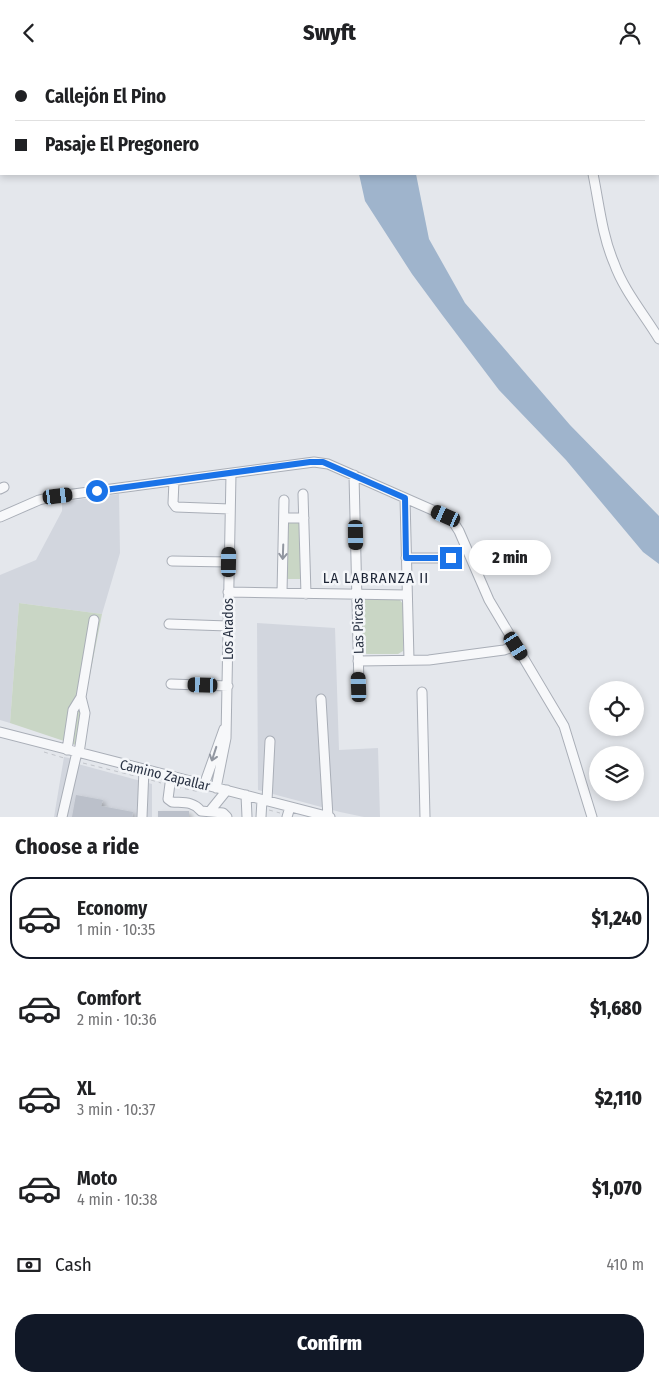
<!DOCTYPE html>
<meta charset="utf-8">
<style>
:root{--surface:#fff;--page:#f2f2f2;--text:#202124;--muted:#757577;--line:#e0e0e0;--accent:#111827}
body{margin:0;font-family:"Fira Sans Condensed",sans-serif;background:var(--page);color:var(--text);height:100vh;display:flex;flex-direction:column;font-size:19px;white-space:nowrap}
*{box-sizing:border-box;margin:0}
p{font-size:16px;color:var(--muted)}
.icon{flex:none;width:28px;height:28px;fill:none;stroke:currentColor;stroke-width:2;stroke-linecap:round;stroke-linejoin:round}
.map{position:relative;height:752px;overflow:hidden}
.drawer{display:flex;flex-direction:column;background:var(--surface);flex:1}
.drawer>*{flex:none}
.guide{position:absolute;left:0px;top:0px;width:660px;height:110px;box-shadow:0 2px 8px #0003;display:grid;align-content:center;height:110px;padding:0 15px;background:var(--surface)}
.controls{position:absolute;left:589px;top:616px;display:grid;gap:10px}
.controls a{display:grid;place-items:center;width:55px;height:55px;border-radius:50%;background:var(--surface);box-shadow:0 2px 8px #0003;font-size:25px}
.end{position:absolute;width:22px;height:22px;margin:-11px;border:6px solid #1a73e8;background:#fff;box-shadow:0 0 0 2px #fff}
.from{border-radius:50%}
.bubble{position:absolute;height:35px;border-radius:18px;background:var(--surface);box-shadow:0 2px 8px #0003;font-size:16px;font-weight:800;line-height:35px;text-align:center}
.car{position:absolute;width:15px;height:30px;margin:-15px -8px;border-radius:6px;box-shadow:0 0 4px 1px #0007;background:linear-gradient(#222 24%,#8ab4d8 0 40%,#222 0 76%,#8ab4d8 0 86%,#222 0)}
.guide b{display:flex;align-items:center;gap:18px;height:48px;font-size:19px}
.guide b+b{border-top:1px solid var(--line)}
.guide i{width:12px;height:12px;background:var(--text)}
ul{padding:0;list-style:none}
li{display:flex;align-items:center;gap:15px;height:82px;margin:0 10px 8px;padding:0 5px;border:2px solid transparent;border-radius:20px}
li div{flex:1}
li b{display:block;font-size:19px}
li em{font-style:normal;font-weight:800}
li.current{border-color:var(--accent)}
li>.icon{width:45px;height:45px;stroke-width:1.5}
h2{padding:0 15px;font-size:22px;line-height:60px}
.pay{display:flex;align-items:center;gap:12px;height:55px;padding:0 15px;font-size:19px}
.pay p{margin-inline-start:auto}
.action{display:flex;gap:10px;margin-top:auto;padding:10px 15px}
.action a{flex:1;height:58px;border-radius:20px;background:var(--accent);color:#fff;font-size:20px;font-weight:800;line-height:58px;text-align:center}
header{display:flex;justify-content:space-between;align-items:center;height:65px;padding:0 15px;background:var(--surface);font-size:22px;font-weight:800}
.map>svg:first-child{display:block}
</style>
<header><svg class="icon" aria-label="back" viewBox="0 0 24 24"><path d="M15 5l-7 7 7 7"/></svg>Swyft<svg class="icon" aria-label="person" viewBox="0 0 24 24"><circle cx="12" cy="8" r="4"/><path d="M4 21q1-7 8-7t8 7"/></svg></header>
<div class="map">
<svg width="659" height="752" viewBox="0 0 659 752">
<defs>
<filter id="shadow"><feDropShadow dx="3" dy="3" stdDeviation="2.5" flood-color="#0004"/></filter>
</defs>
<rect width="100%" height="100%" fill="#e4e7ec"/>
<path fill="#d2d6de" d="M0 0H88L1 1 0 44Z
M119 429 120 488 102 549 19 538 10 658 0 655V510L36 495 62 446V437Z
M257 558 335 563 339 685 378 683 380 752H364L340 747 258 725Z
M64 692 79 695 78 699 152 719V752H54Z"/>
<path fill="#c9d6c5" d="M290 456 300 458 302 514H285L287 464Z
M365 534H399L403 539V586L398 589H367L364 588 362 585 361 541Z
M19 538 102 549 76 680 10 658Z"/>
<path fill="#9fb4cc" d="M359 109H416L429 174 465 238 570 360 659 451V499L643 487 566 395 499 325 443 251 412 209 365 136Z"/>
<path fill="#bbc0ca" filter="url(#shadow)" d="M76 730 103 735 101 741 133 747 132 752H72Z
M158 746H189V752H158Z"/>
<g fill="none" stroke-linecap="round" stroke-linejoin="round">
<g stroke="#a9aeb7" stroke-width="11">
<path id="minor" d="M506 0V1
M566 0 567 1
M593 109C599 138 602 170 614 198 624 226 644 249 659 274
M354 410 359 621
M174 416 173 438 176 442 230 444
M0 424 4 422
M303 429 306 529
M405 433 409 595
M0 452 39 435 51 432 314 397 328 399 446 451 452 455 459 466 489 535 564 661 592 752
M284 453H304
M406 493H451
M172 496 229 497
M228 527 407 530
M282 528 284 435
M169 559 228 561
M358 596 429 595 504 585 516 581
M171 619 228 621
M422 627 425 752
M321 634 328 752
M0 667 330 752
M67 685 73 645 81 632 94 555
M79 688 85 648 81 632
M171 711 168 734 172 737C183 738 193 736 201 746L223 748 227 752
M204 720 224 664
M216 723 226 673 231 409
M246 730 247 752
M267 736 270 676
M210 746 227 725
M62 752 77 687
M142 752 144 704
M261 752 262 735
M287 752 290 742"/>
</g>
<path stroke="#c2c5cb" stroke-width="1" stroke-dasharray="4 4" stroke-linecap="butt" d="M44 687 64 693
M83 698 135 711
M151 715 161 718
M177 722 200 727
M269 745 280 748"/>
<use href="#minor" stroke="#f7f8fa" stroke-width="9"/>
</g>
<defs><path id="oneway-shaft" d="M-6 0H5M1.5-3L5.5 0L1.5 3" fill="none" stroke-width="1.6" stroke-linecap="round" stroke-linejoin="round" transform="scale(1.25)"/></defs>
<g stroke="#9196a0">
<use href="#oneway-shaft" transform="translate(283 487) rotate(92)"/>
<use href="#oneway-shaft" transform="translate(214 689) rotate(108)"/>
</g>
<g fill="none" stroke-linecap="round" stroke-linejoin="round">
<path stroke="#1a73e8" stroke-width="6" d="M97 426 310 397H323L405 433 406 493H451"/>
</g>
<g text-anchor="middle" stroke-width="5" stroke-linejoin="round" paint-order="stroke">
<g font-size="14" fill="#2b3445" stroke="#f4f6f9">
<text transform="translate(358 561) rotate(-91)" y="5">Las Pircas</text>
<text transform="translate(228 564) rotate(-90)" y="5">Los Arados</text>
<text transform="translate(165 710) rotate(14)" y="5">Camino Zapallar</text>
</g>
<g font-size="15" letter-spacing="1" fill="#1d2536" stroke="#f4f6f9">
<text x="376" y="518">LA LABRANZA II</text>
</g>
</g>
</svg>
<div class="controls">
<a><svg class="icon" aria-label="locate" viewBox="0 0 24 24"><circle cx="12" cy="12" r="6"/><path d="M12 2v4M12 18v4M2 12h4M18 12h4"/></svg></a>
<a><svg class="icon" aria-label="layers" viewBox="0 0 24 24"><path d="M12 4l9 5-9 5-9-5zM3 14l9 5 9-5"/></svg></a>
</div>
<i class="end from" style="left:97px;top:426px"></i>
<i class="end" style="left:451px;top:493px"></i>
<div class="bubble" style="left:469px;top:475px;width:82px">2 min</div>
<i class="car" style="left:58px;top:431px;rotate:83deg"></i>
<i class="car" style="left:446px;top:451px;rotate:294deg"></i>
<i class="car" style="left:356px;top:470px;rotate:179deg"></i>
<i class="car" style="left:229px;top:497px;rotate:1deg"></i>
<i class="car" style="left:516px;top:581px;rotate:148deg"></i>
<i class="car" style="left:203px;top:620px;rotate:272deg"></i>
<i class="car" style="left:359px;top:622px;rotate:358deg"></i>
<div class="guide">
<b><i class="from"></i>Callejón El Pino</b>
<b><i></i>Pasaje El Pregonero</b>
</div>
</div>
<section class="drawer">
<h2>Choose a ride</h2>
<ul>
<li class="current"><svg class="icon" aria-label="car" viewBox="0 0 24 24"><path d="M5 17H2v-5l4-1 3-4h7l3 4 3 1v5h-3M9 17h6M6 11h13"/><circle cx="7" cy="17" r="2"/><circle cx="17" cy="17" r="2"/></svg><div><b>Economy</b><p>1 min · 10:35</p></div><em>$1,240</em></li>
<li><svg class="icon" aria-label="car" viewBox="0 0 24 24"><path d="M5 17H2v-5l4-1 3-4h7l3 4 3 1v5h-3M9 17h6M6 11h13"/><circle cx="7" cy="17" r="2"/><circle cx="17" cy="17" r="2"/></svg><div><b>Comfort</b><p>2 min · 10:36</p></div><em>$1,680</em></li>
<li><svg class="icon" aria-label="car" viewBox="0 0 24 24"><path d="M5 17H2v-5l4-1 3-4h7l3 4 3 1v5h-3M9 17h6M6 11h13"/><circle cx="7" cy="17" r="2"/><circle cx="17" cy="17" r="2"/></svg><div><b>XL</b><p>3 min · 10:37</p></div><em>$2,110</em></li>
<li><svg class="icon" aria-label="car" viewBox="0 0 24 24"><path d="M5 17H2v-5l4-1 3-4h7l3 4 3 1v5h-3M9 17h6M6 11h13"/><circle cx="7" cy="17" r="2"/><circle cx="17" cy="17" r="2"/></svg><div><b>Moto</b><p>4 min · 10:38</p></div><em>$1,070</em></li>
</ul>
<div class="pay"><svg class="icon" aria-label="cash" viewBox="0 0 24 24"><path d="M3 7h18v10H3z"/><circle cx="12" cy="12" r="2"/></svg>Cash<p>410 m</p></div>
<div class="action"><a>Confirm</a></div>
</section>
